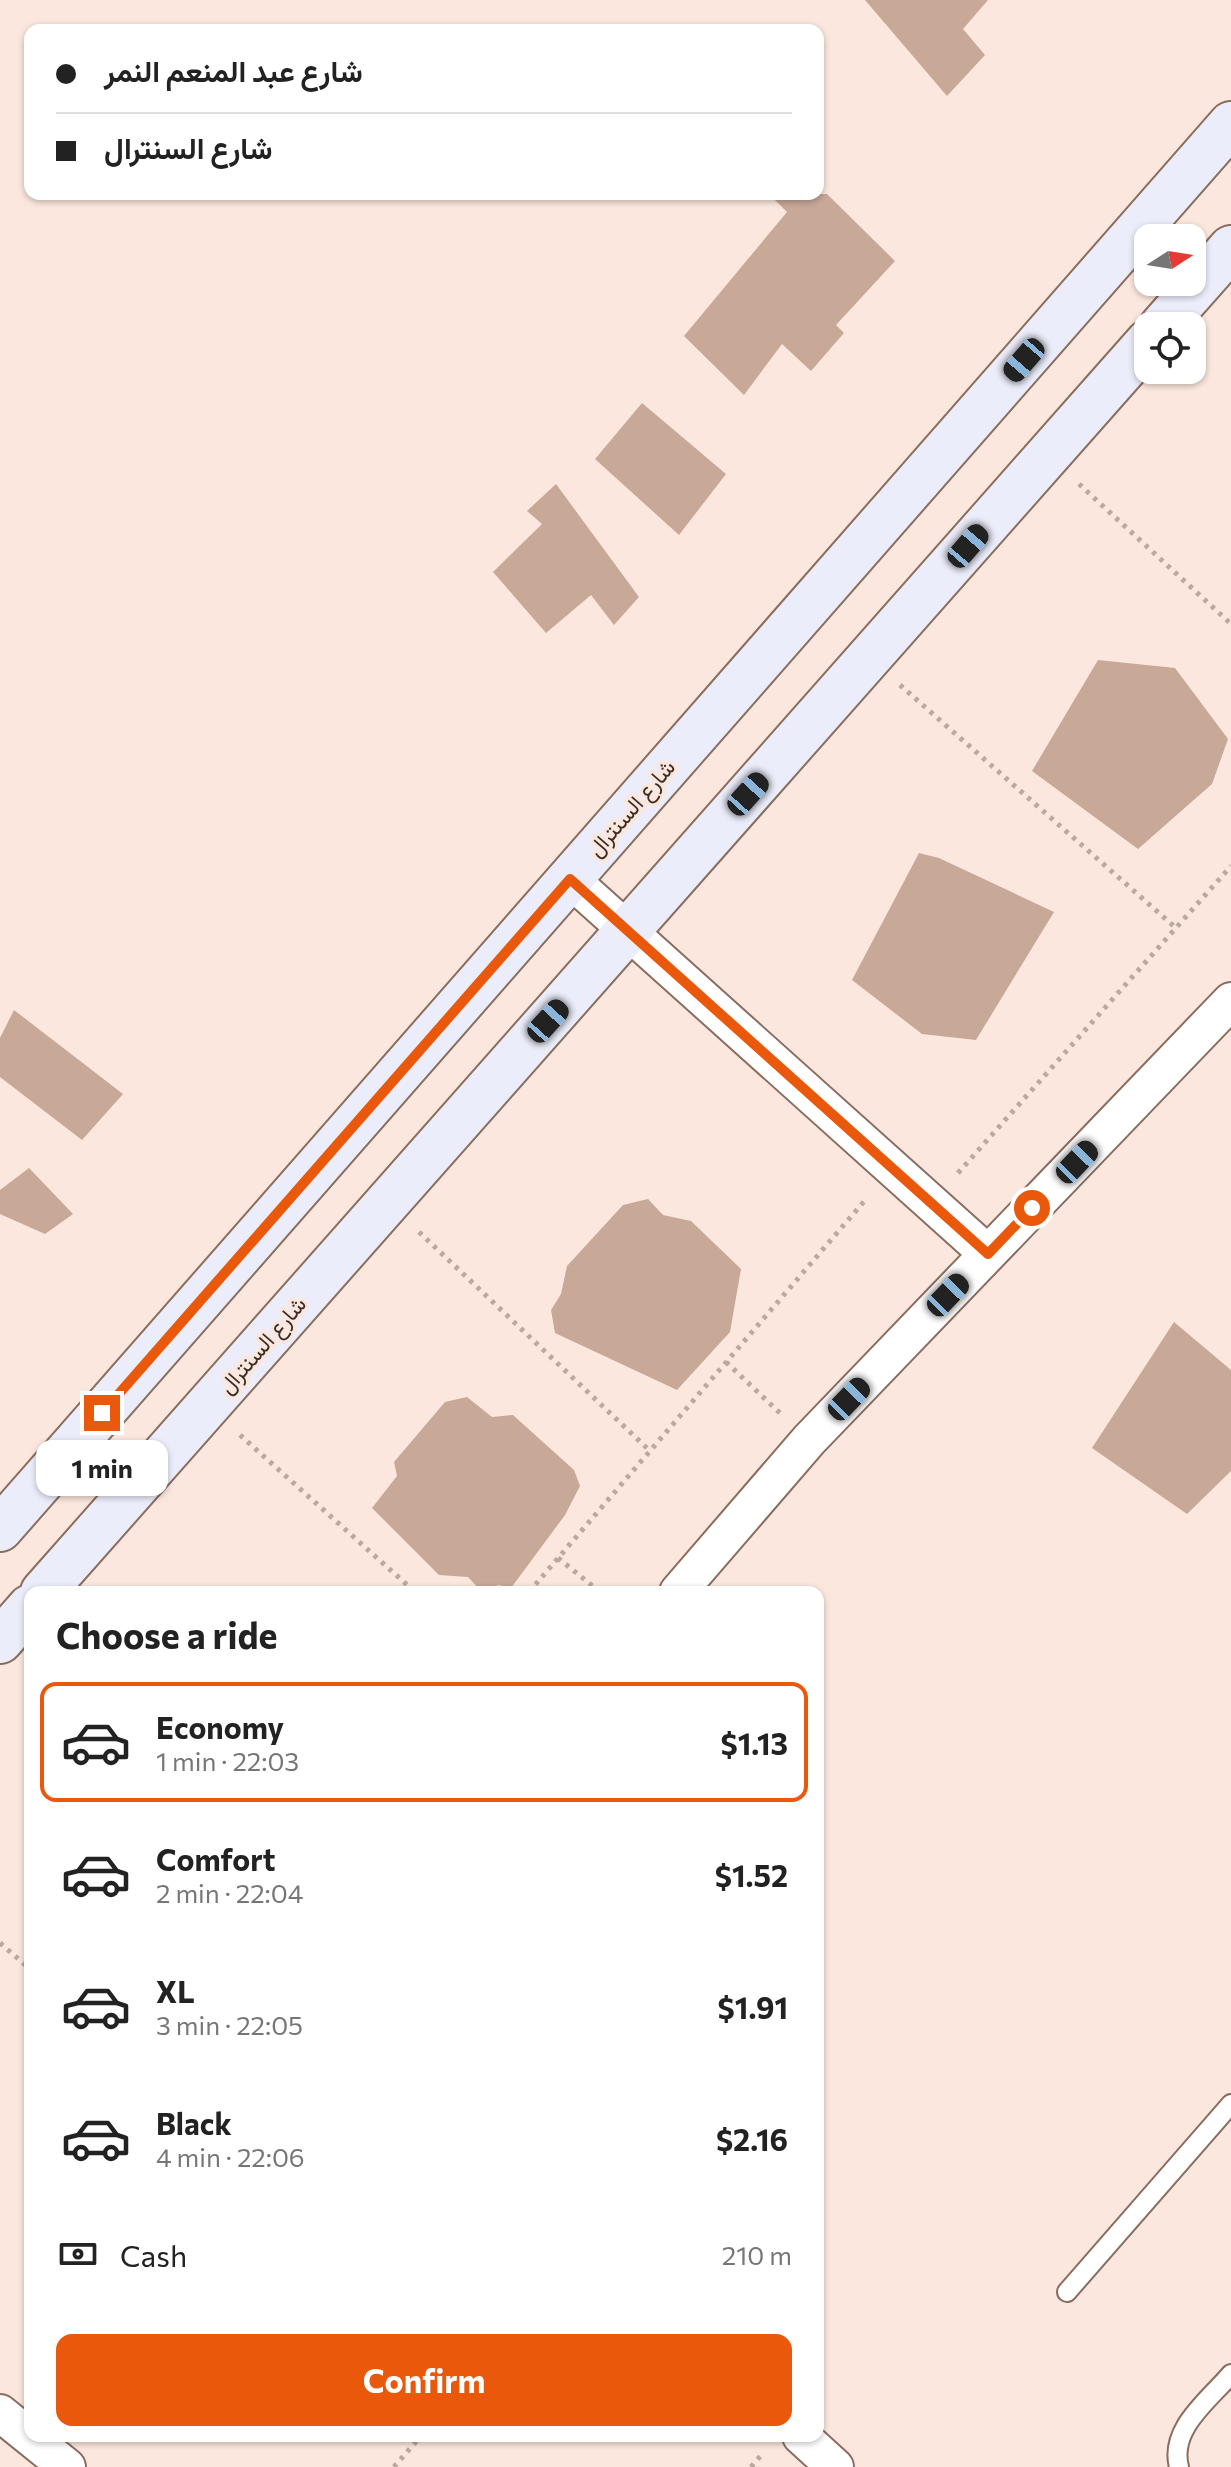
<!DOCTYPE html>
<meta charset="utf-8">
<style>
:root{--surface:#fff;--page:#f6f6f6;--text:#222;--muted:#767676;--line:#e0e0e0;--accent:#ea580c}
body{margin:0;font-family:Commissioner,Vazirmatn,sans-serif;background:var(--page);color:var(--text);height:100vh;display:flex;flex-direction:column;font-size:30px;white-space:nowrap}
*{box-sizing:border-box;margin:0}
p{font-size:26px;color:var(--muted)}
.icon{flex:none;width:44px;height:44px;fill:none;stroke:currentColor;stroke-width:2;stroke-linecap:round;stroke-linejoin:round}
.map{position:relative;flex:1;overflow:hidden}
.side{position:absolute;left:24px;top:1586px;width:800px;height:856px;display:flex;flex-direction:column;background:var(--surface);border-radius:16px;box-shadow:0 2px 6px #0004}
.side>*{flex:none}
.guide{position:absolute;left:24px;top:24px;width:800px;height:176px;border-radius:16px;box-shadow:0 2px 6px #0004;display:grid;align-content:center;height:176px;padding:0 32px;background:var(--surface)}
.needle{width:52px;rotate:78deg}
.controls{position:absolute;left:1134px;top:224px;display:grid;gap:16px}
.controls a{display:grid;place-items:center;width:72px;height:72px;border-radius:16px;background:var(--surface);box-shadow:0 2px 6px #0004;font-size:40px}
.end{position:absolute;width:36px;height:36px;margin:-18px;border:10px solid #ea580c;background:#fff;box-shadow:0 0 0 4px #fff}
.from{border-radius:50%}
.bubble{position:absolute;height:56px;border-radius:16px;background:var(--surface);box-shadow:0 2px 6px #0004;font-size:26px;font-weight:700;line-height:56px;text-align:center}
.car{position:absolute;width:24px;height:48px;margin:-24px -12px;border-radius:10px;box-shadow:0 0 6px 2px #0007;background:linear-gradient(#222 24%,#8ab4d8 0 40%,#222 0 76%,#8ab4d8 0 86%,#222 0)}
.guide b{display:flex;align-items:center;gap:28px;height:76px;font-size:30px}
.guide b+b{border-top:2px solid var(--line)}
.guide i{width:20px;height:20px;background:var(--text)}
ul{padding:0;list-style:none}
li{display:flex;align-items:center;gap:24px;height:120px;margin:0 16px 12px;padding:0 16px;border:4px solid transparent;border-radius:16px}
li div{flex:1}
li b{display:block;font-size:30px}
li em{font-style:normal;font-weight:700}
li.active{border-color:var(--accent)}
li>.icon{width:72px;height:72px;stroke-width:1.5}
h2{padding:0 32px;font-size:36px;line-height:96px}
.pay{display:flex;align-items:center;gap:20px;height:88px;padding:0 32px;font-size:30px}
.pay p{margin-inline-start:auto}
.primary-button{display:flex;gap:16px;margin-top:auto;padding:16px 32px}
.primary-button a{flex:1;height:92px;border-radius:16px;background:var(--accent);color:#fff;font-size:32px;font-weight:700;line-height:92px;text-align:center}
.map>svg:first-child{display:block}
</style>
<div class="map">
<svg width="1231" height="2467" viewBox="0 0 1231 2467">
<rect width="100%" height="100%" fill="#fbe7dd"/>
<path fill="#c8a897" d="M865 0H988L963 29 985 55 947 96Z
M769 194H827L895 261 836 325 844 333 811 371 782 344 744 395 684 336 787 212Z
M642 403 726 474 679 535 595 459Z
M556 484 639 597 614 625 591 595 546 633 493 572 542 524 527 511Z
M1098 660 1175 668 1228 739 1212 784 1138 849 1032 771Z
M919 853 939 858 1054 912 976 1040 922 1034 852 980Z
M14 1010 123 1094 82 1140 0 1077V1038Z
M29 1168 73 1214 45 1234 0 1214V1190Z
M648 1199 663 1215 691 1221 741 1269 730 1332 677 1390 555 1333 551 1310 561 1294 567 1266 623 1205Z
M1174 1322 1231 1370V1471L1187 1514 1092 1448Z
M467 1397 492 1417 513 1415 574 1470 580 1486 565 1515 511 1588 498 1585 486 1592H482L468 1577 439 1575 372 1508 397 1476 394 1462 445 1402Z"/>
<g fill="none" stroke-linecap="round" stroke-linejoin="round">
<g stroke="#8a6d5e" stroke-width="22">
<path id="lane" d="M1067 2292 1231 2104
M1179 2467C1169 2429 1208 2401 1231 2374"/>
</g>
<g stroke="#8a6d5e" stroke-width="40">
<path id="street" d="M570 879 988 1254
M678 1592 809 1440 1231 1001
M0 2413 67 2467
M801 2436 835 2467"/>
</g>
<g stroke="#8a6d5e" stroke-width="48">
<path id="secondary" d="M1162 326 1231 248
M0 1529 1231 124
M43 1592 1148 342
M0 1641 30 1607"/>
</g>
<path stroke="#bba9a0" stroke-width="5" stroke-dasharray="4 6" stroke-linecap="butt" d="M1079 484 1231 624
M900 685 1176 928
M958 1173 1231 866
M419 1232 650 1451
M726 1362 781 1414
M240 1435 415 1592
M558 1558 600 1592
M529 1592 867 1198
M0 1943 30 1969
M394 2467 421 2436
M751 2467 764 2452"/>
<use href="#lane" stroke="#fff" stroke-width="18"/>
<use href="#street" stroke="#fff" stroke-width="36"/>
<use href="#secondary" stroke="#ebedfa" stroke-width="44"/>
</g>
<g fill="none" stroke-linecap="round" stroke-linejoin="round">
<path stroke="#ea580c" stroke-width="10" d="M102 1413 570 879 988 1254 1032 1208"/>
</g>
<g text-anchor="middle" stroke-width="7" stroke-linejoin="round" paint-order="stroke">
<g font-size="22" fill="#3a2d26" stroke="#fbe7dd">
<text transform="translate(631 808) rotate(-49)" y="8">شارع السنترال</text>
<text transform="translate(262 1345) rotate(-49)" y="8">شارع السنترال</text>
</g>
</g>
</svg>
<div class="controls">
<a><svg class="needle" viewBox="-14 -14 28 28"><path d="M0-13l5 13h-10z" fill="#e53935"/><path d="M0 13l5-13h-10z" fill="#767676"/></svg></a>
<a><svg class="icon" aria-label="locate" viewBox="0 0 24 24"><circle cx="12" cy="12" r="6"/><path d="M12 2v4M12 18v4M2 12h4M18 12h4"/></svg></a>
</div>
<i class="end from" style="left:1032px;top:1208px"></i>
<i class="end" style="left:102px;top:1413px"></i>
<div class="bubble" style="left:36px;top:1440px;width:132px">1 min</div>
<i class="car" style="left:1024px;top:360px;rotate:221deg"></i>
<i class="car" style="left:968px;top:546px;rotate:41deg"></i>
<i class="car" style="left:748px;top:794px;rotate:42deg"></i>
<i class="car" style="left:548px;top:1021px;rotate:42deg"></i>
<i class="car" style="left:1077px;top:1162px;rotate:44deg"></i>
<i class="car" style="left:948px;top:1295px;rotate:44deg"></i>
<i class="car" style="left:849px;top:1399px;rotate:44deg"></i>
<div class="guide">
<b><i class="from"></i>شارع عبد المنعم النمر</b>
<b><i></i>شارع السنترال</b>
</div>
<section class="side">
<h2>Choose a ride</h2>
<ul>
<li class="active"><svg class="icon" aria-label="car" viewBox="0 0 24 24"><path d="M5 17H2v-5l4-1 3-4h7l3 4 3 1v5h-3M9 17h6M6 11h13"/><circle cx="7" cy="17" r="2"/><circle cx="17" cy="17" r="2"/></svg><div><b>Economy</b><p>1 min · 22:03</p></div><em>$1.13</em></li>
<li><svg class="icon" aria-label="car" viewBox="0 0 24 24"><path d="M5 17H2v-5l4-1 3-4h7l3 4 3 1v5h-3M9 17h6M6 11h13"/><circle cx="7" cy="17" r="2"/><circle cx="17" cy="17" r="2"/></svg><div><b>Comfort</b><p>2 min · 22:04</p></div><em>$1.52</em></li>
<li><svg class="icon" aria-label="car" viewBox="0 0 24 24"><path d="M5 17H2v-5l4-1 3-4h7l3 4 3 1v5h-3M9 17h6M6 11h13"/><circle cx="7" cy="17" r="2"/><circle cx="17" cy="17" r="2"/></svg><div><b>XL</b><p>3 min · 22:05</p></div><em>$1.91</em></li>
<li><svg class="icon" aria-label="car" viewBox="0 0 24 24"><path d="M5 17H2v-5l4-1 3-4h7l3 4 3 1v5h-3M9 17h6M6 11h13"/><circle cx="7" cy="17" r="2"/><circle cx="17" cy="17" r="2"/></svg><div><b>Black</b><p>4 min · 22:06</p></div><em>$2.16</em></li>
</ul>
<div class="pay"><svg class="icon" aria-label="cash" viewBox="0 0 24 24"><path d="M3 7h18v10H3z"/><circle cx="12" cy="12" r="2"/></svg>Cash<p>210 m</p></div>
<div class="primary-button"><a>Confirm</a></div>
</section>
</div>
